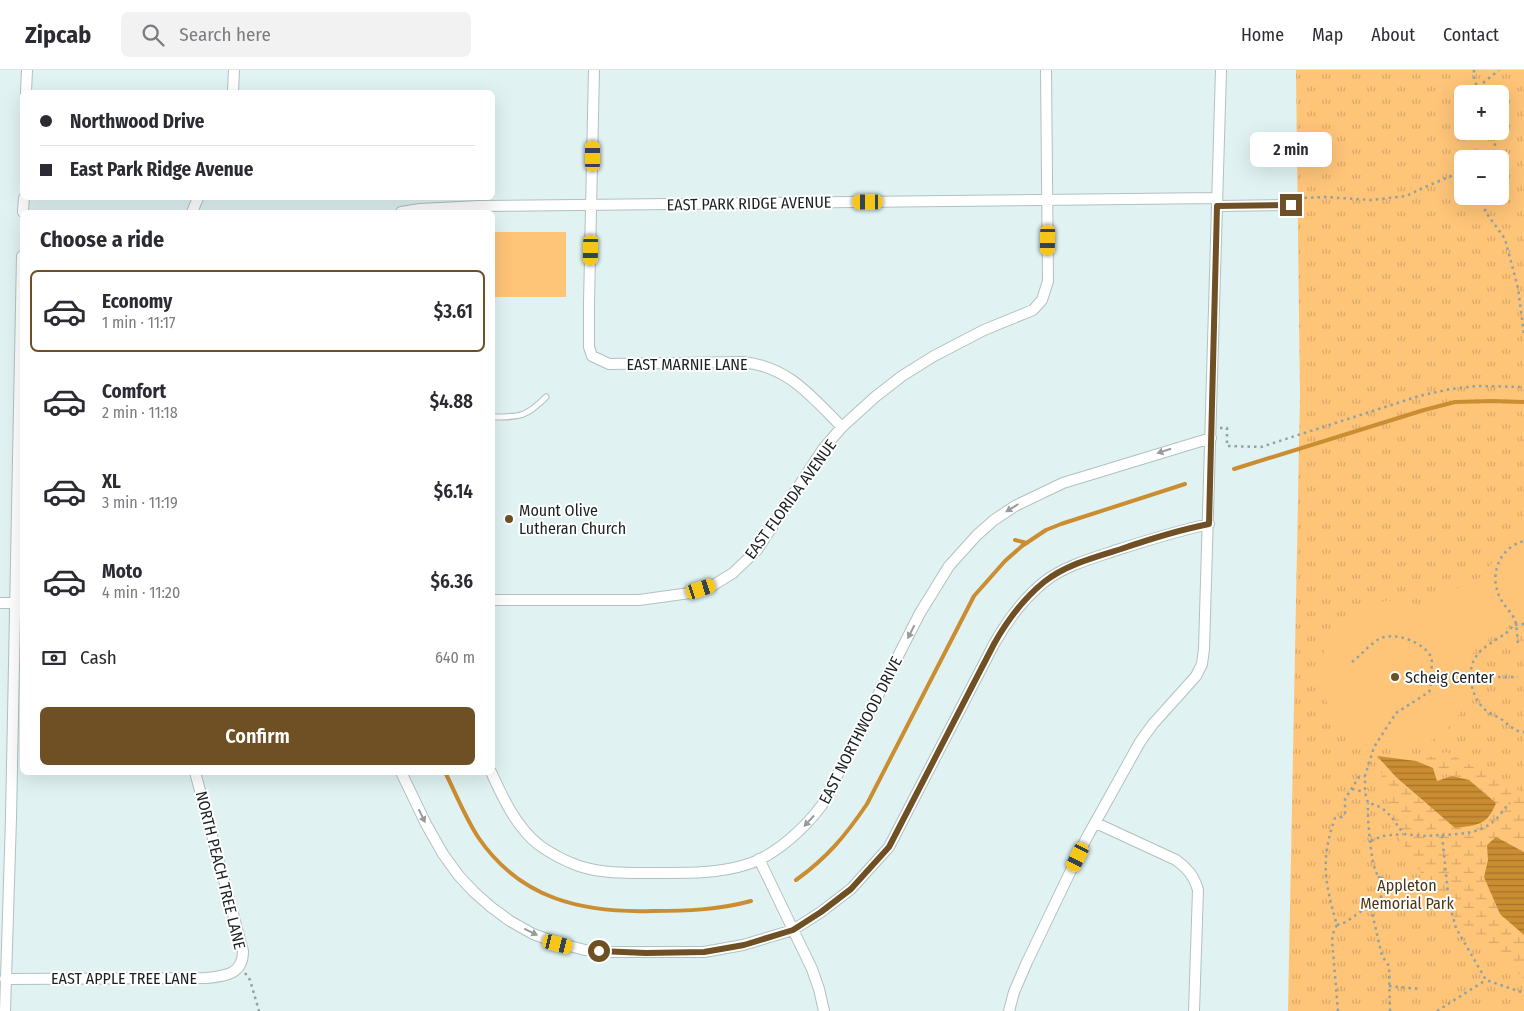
<!DOCTYPE html>
<meta charset="utf-8">
<style>
:root{--surface:#fff;--page:#f2f2f3;--text:#2b2b33;--muted:#7c7c81;--line:#e1e1e2;--accent:#6f5025}
body{margin:0;font-family:"Fira Sans Condensed",sans-serif;background:var(--page);color:var(--text);height:100vh;display:flex;flex-direction:column;font-size:19px;white-space:nowrap}
*{box-sizing:border-box;margin:0}
p{font-size:16px;color:var(--muted)}
.icon{flex:none;width:28px;height:28px;fill:none;stroke:currentColor;stroke-width:2;stroke-linecap:round;stroke-linejoin:round}
.map{position:relative;flex:1;overflow:hidden}
.details{position:absolute;left:20px;top:140px;width:475px;height:565px;display:flex;flex-direction:column;background:var(--surface);border-radius:8px;box-shadow:0 5px 20px #0002}
.details>*{flex:none}
.top-card{position:absolute;left:20px;top:20px;width:475px;height:110px;border-radius:8px;box-shadow:0 5px 20px #0002;display:grid;align-content:center;height:110px;padding:0 20px;background:var(--surface)}
.fabs{position:absolute;left:1454px;top:15px;display:grid;gap:10px}
.fabs a{display:grid;place-items:center;width:55px;height:55px;border-radius:8px;background:var(--surface);box-shadow:0 5px 20px #0002;font-size:25px}
.end{position:absolute;width:22px;height:22px;margin:-11px;border:6px solid #6f5025;background:#fff;box-shadow:0 0 0 2px #fff}
.from{border-radius:50%}
.bubble{position:absolute;height:35px;border-radius:8px;background:var(--surface);box-shadow:0 5px 20px #0002;font-size:16px;font-weight:600;line-height:35px;text-align:center}
.car{position:absolute;width:15px;height:30px;margin:-15px -8px;border-radius:6px;box-shadow:0 0 4px 1px #0007;background:linear-gradient(#f5c518 24%,#345 0 40%,#f5c518 0 76%,#345 0 86%,#f5c518 0)}
.top-card b{display:flex;align-items:center;gap:18px;height:48px;font-size:19px}
.top-card b+b{border-top:1px solid var(--line)}
.top-card i{width:12px;height:12px;background:var(--text)}
ul{padding:0;list-style:none}
li{display:flex;align-items:center;gap:15px;height:82px;margin:0 10px 8px;padding:0 10px;border:2px solid transparent;border-radius:8px}
li div{flex:1}
li b{display:block;font-size:19px}
li em{font-style:normal;font-weight:600}
li.current{border-color:var(--accent)}
li>.icon{width:45px;height:45px;stroke-width:1.5}
h2{padding:0 20px;font-size:22px;line-height:60px}
.pay{display:flex;align-items:center;gap:12px;height:55px;padding:0 20px;font-size:19px}
.pay p{margin-inline-start:auto}
.button{display:flex;gap:10px;margin-top:auto;padding:10px 20px}
.button a{flex:1;height:58px;border-radius:8px;background:var(--accent);color:#fff;font-size:20px;font-weight:600;line-height:58px;text-align:center}
header{display:flex;align-items:center;gap:30px;box-sizing:border-box;height:70px;padding:0 25px;background:var(--surface);border-bottom:1px solid var(--line)}
header strong{font-size:24px}
nav{display:flex;gap:28px;margin-inline-start:auto;font-size:18px}
.search{width:350px;height:45px;background:var(--page);display:flex;align-items:center;gap:12px;box-sizing:border-box;padding:0 18px;border-radius:8px;color:var(--muted);font-size:19px}
.map>svg:first-child{display:block}
</style>
<header>
<strong>Zipcab</strong>
<div class="search"><svg class="icon" aria-label="search" viewBox="0 0 24 24"><circle cx="10" cy="10" r="6"/><path d="M15 15l6 6"/></svg>Search here</div>
<nav><a>Home</a><a>Map</a><a>About</a><a>Contact</a></nav>
</header>
<div class="map">
<svg width="1524" height="941" viewBox="0 0 1524 941">
<defs>
<pattern id="grass-tufts" width="24" height="20" patternUnits="userSpaceOnUse" patternTransform="scale(1.25)"><rect width="24" height="20" fill="#fec478"/><path d="M3 7l-1-3M5 7V3M7 7l1-3M15 17l-1-3M17 17v-4M19 17l1-3" fill="none" stroke="#d9a868"/></pattern>
<pattern id="wetland-marsh" width="20" height="14" patternUnits="userSpaceOnUse" patternTransform="scale(1.25)"><rect width="20" height="14" fill="#fec478"/><path d="M1 5h8M5 5V1M11 12h8M15 12V8" fill="none" stroke="#d9a868"/></pattern>
<pattern id="water-rules" width="6" height="5" patternUnits="userSpaceOnUse" patternTransform="scale(1.25)"><rect width="6" height="5" fill="#cb8d31"/><path d="M0 2.5h6" fill="none" stroke="#a47329"/></pattern>
</defs>
<rect width="100%" height="100%" fill="#e0f2f2"/>
<path fill="url(#grass-tufts)" fill-rule="evenodd" d="M1296 0H1524V941H1288L1300 326ZM1462 24H1500V61H1462ZM1462 89H1500V126H1462Z"/>
<path fill="url(#wetland-marsh)" d="M1446 682 1524 723V782L1496 767 1487 775 1488 790 1484 807 1524 865V908L1463 859 1419 800 1398 766 1377 686 1396 707 1455 758 1496 733 1469 710 1452 706 1416 691Z"/>
<path fill="#fec478" d="M492 162H566V227H493Z
M1524 462V551H1509V556C1498 564 1483 570 1475 580 1466 592 1471 608 1469 621 1465 642 1449 660 1431 671 1421 676 1409 678 1398 679 1385 679 1373 678 1361 672 1325 653 1309 601 1331 567 1346 544 1370 530 1398 530 1405 530 1413 535 1420 534 1427 532 1473 512 1479 508 1488 502 1493 489 1501 481 1508 474 1516 468 1524 462Z"/>
<path fill="url(#water-rules)" d="M1377 686 1416 691 1433 698 1437 711 1452 706 1469 710 1496 733C1487 756 1477 755 1455 758L1396 707Z
M1496 767 1524 782V865L1500 844 1484 807 1488 790 1487 775Z"/>
<g fill="none" stroke-linecap="round" stroke-linejoin="round">
<path stroke="#cb8d31" stroke-width="4" d="M1234 399 1424 340 1455 332 1492 331 1524 332
M1015 470 1027 473
M445 702C456 724 465 747 478 767 520 829 582 843 652 841 686 841 718 840 751 831
M796 810C827 788 846 765 867 734L974 526 1005 491 1022 476 1046 460 1061 454 1185 414"/>
<g stroke="#b0c1c1" stroke-width="7">
<path id="service" d="M492 347C521 347 526 347 546 327"/>
</g>
<g stroke="#b0c1c1" stroke-width="12">
<path id="minor" d="M594 0 589 233V277L592 286 609 294 742 292C788 296 811 326 842 357
M26 22 27 0
M233 22 234 0
M1217 136 1291 135
M23 142 24 128
M192 142 198 128
M401 142 420 139 479 136 1217 128
M492 530H639L690 523 712 516 733 503 757 480 823 379 842 357 875 327 902 306 934 286 984 260 1033 240 1042 230 1048 211 1046 0
M0 533H22
M401 702 426 754 443 784 459 806 474 822 491 837 510 851 533 864 558 873 585 880 613 882H704L743 875 793 860 821 842 851 819 889 777 994 574C1007 551 1023 529 1044 512 1064 496 1093 488 1117 480 1148 470 1178 461 1209 454
M491 702C503 728 516 757 539 775 550 783 565 791 579 796 603 804 630 803 655 803 685 803 716 804 745 795 774 787 805 758 822 735L920 543 949 496 977 465 994 450 1015 436 1063 413 1211 368
M1096 753 1176 790C1188 799 1194 806 1198 820L1194 941
M759 789 812 899 819 919 824 941
M5 909 207 908C226 906 243 904 243 881L195 702
M5 941 11 748 22 186
M1009 941 1014 922 1027 892 1086 769 1140 672 1153 654 1196 606 1202 594 1204 579 1221 0"/>
</g>
<path stroke="#93a1a1" stroke-width="2.5" stroke-dasharray="2.5 4" stroke-linecap="butt" d="M1474 0V9L1480 24
M1478 17 1499 0
M1491 61 1495 75 1494 89
M1488 126 1485 141 1505 169 1518 218 1524 265
M1298 128 1326 127 1371 130 1406 126 1425 117 1456 104 1462 103
M1220 358H1227V376L1261 377 1419 326 1450 319 1478 316 1524 317
M1524 554 1513 555C1508 567 1483 572 1474 590 1466 607 1473 631 1488 642 1492 645 1497 646 1501 649 1509 654 1514 662 1524 662
M1518 573C1517 566 1517 557 1515 550 1510 540 1501 533 1498 523 1490 501 1501 477 1524 471
M1352 592C1361 585 1370 574 1379 569 1394 561 1424 572 1431 587 1433 592 1431 601 1431 607H1518
M1431 607V617L1429 622 1396 643 1374 677 1365 706V722L1368 733C1388 737 1392 749 1404 764L1423 766 1442 765 1449 833 1456 858 1486 910 1524 923
M1352 719 1365 722
M1442 765C1460 764 1479 764 1494 751 1500 746 1504 738 1510 733
M1371 771 1382 766 1403 764
M1379 806 1381 827
M1371 838 1382 886 1389 896 1390 941
M1337 855 1346 852 1363 840 1371 838 1389 819V815C1386 811 1381 808 1377 804 1371 796 1367 745 1368 733
M245 903 250 910 259 941
M1389 916 1419 919
M1338 941 1332 870 1334 860 1337 855C1325 814 1320 790 1335 748L1342 747 1345 743V729L1359 707 1365 706
M1437 941 1486 910"/>
<use href="#service" stroke="#fff" stroke-width="5"/>
<use href="#minor" stroke="#fff" stroke-width="10"/>
</g>
<defs><path id="oneway-solid" d="M-6-.8H1V-3.2L6.5 0L1 3.2V.8H-6Z" transform="scale(1.25)"/></defs>
<g fill="#989b9b">
<use href="#oneway-solid" transform="translate(1164 381) rotate(162)"/>
<use href="#oneway-solid" transform="translate(1012 438) rotate(148)"/>
<use href="#oneway-solid" transform="translate(911 562) rotate(117)"/>
<use href="#oneway-solid" transform="translate(422 746) rotate(64)"/>
<use href="#oneway-solid" transform="translate(809 751) rotate(133)"/>
<use href="#oneway-solid" transform="translate(531 862) rotate(26)"/>
</g>
<g fill="none" stroke-linecap="round" stroke-linejoin="round">
<path stroke="#6f5025" stroke-width="6" d="M599 881 646 883 704 882 744 875 793 860 821 842 851 819 889 777 994 574C1007 551 1023 529 1044 512 1065 495 1095 487 1121 479 1150 469 1179 460 1209 454L1217 136 1291 135"/>
</g>
<g fill="#6f5025" stroke="#fff" stroke-width="2">
<circle cx="509" cy="449" r="5"/>
<circle cx="1395" cy="607" r="5"/>
</g>
<g text-anchor="middle" stroke-width="4" stroke-linejoin="round" paint-order="stroke">
<g font-size="16" fill="#1a2121" stroke="#fff">
<text transform="translate(749 133) rotate(-1)" y="6">EAST PARK RIDGE AVENUE</text>
<text x="687" y="300">EAST MARNIE LANE</text>
<text transform="translate(790 429) rotate(-54)" y="6">EAST FLORIDA AVENUE</text>
<text transform="translate(860 660) rotate(-63)" y="6">EAST NORTHWOOD DRIVE</text>
<text transform="translate(221 800) rotate(76)" y="6">NORTH PEACH TREE LANE</text>
<text x="124" y="914">EAST APPLE TREE LANE</text>
</g>
<g font-size="16" fill="#1a2121" stroke="#fff" text-anchor="start">
<text x="519" y="446">Mount Olive<tspan x="519" dy="18">Lutheran Church</tspan></text>
<text x="1405" y="613">Scheig Center</text>
</g>
<g font-size="16" fill="#4f3510" stroke="#fff">
<text x="1407" y="821">Appleton<tspan x="1407" dy="18">Memorial Park</tspan></text>
</g>
</g>
</svg>
<div class="fabs">
<a>+</a>
<a>−</a>
</div>
<i class="end from" style="left:599px;top:881px"></i>
<i class="end" style="left:1291px;top:135px"></i>
<div class="bubble" style="left:1250px;top:62px;width:82px">2 min</div>
<i class="car" style="left:593px;top:86px;rotate:0deg"></i>
<i class="car" style="left:868px;top:132px;rotate:270deg"></i>
<i class="car" style="left:1048px;top:170px;rotate:181deg"></i>
<i class="car" style="left:591px;top:180px;rotate:181deg"></i>
<i class="car" style="left:701px;top:519px;rotate:72deg"></i>
<i class="car" style="left:1078px;top:787px;rotate:206deg"></i>
<i class="car" style="left:558px;top:874px;rotate:104deg"></i>
<div class="top-card">
<b><i class="from"></i>Northwood Drive</b>
<b><i></i>East Park Ridge Avenue</b>
</div>
<section class="details">
<h2>Choose a ride</h2>
<ul>
<li class="current"><svg class="icon" aria-label="car" viewBox="0 0 24 24"><path d="M5 17H2v-5l4-1 3-4h7l3 4 3 1v5h-3M9 17h6M6 11h13"/><circle cx="7" cy="17" r="2"/><circle cx="17" cy="17" r="2"/></svg><div><b>Economy</b><p>1 min · 11:17</p></div><em>$3.61</em></li>
<li><svg class="icon" aria-label="car" viewBox="0 0 24 24"><path d="M5 17H2v-5l4-1 3-4h7l3 4 3 1v5h-3M9 17h6M6 11h13"/><circle cx="7" cy="17" r="2"/><circle cx="17" cy="17" r="2"/></svg><div><b>Comfort</b><p>2 min · 11:18</p></div><em>$4.88</em></li>
<li><svg class="icon" aria-label="car" viewBox="0 0 24 24"><path d="M5 17H2v-5l4-1 3-4h7l3 4 3 1v5h-3M9 17h6M6 11h13"/><circle cx="7" cy="17" r="2"/><circle cx="17" cy="17" r="2"/></svg><div><b>XL</b><p>3 min · 11:19</p></div><em>$6.14</em></li>
<li><svg class="icon" aria-label="car" viewBox="0 0 24 24"><path d="M5 17H2v-5l4-1 3-4h7l3 4 3 1v5h-3M9 17h6M6 11h13"/><circle cx="7" cy="17" r="2"/><circle cx="17" cy="17" r="2"/></svg><div><b>Moto</b><p>4 min · 11:20</p></div><em>$6.36</em></li>
</ul>
<div class="pay"><svg class="icon" aria-label="cash" viewBox="0 0 24 24"><path d="M3 7h18v10H3z"/><circle cx="12" cy="12" r="2"/></svg>Cash<p>640 m</p></div>
<div class="button"><a>Confirm</a></div>
</section>
</div>
